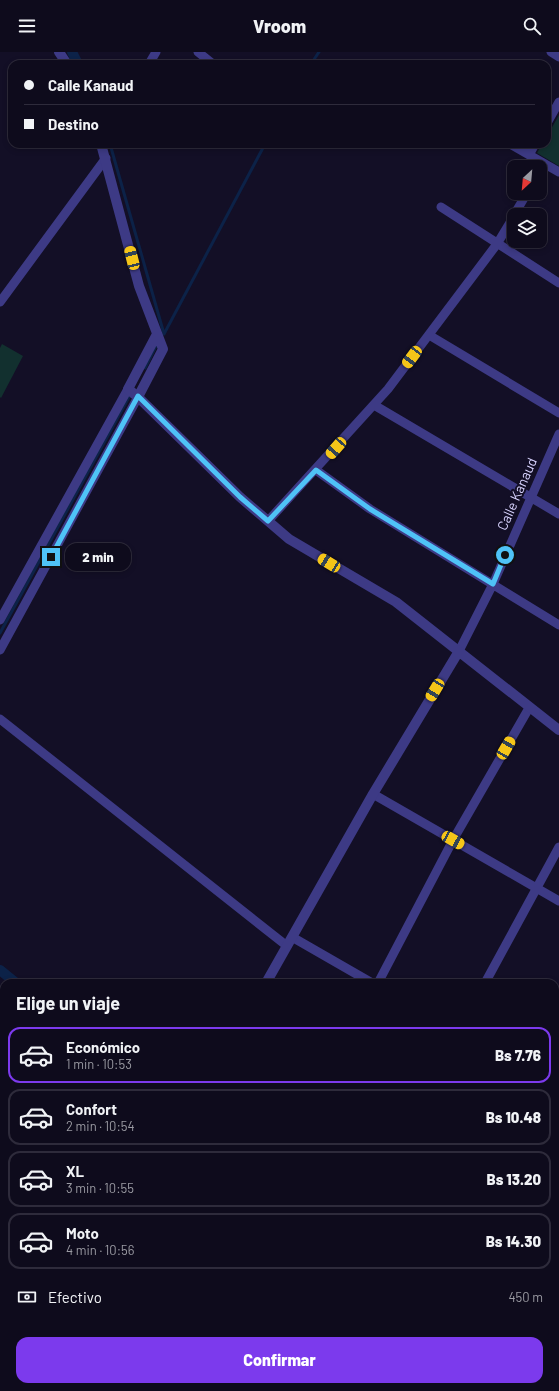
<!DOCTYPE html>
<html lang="es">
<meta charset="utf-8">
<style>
:root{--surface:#0e0b1c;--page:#171425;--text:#f1f3f6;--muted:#9b9ba3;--line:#2e2b3b;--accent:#7c3aed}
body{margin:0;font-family:Barlow,sans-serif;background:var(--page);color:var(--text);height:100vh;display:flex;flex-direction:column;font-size:15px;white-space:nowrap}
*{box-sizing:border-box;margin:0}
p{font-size:13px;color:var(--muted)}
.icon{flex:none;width:22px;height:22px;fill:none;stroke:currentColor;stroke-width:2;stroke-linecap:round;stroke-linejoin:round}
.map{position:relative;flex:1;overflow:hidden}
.panel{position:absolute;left:0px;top:927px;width:559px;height:412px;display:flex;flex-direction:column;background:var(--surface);border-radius:12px 12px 0 0;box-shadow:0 2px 6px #0003,0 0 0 1px var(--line)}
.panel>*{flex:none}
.banner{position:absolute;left:8px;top:8px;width:543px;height:88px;border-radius:12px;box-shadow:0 2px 6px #0003,0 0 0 1px var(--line);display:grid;align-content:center;height:88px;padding:0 16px;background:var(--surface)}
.needle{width:26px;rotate:206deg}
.tools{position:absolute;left:507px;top:108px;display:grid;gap:8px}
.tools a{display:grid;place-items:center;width:40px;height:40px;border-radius:8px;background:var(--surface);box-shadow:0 2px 6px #0003,0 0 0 1px var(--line);font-size:20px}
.end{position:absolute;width:18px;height:18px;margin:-9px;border:5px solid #4fc3f7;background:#111;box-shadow:0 0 0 2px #111}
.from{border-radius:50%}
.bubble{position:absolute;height:28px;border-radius:12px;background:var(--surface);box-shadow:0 2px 6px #0003,0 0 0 1px var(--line);font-size:13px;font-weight:800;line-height:28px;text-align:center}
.car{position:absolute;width:12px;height:24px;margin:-12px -6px;border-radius:5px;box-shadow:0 0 3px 1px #0007;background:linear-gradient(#f5c518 24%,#345 0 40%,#f5c518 0 76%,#345 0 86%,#f5c518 0)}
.banner b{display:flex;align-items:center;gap:14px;height:38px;font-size:15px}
.banner b+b{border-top:1px solid var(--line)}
.banner i{width:10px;height:10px;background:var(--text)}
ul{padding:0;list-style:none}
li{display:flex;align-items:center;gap:12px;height:56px;margin:0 8px 6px;padding:0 8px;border:2px solid var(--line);border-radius:12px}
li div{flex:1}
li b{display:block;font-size:15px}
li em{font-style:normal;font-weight:800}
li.on{border-color:var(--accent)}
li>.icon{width:36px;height:36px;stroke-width:1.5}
h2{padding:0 16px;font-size:18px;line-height:48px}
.pay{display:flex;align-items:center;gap:10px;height:44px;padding:0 16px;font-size:15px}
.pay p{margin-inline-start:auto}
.button{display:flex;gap:8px;margin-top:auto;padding:8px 16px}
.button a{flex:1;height:46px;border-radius:12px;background:var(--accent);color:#fff;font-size:16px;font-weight:800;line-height:46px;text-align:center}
header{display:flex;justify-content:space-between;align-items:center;height:52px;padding:0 16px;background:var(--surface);font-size:18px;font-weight:800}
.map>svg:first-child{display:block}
</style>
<header><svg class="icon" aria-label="menu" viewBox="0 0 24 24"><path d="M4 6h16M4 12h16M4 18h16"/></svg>Vroom<svg class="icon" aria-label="search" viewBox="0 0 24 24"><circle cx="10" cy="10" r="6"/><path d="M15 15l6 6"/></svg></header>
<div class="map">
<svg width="559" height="1339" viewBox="0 0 559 1339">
<rect width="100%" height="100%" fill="#130f26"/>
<path fill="#12302f" d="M559 63V114L537 101 542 92H547V84Z
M2 292 23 304 1 346 0 345V296Z"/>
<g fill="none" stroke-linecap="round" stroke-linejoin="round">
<path stroke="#0c2248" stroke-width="3" d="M311 12 319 0
M110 92 164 282
M164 282 265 92
M145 316 156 294
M0 581 129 345"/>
<path stroke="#0c2248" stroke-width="10" d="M72 0 78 12
M0 918 16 931
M0 1029 4 1021
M386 1339 388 1335"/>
<path stroke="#3d3a85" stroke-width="9" d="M198 0 213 12
M551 0 559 5
M149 12 156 0
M547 71 559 50
M510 92 559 120
M529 103 535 92
M441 155 559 231
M514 163 527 141
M0 250 106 106
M429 283 559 361
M374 353 559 462
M316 418 370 457 559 573
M268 469 388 337 497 192 514 164
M0 568 128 337
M0 598 138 345
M459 599 493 532 559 382
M0 667 287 894
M373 742 559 849
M292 885 372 931
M378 931 453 788 529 656
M485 931 559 795"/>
<path stroke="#3d3a85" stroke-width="10" d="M59 0 67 12
M101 92 139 234 163 297 138 345
M157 282 128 337 138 345 240 445 289 487 396 550 559 678
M266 931 373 742 459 599
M39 1339 41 1335"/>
</g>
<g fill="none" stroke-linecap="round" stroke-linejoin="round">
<path stroke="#4fc3f7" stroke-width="5" d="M51 505 138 344 240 445 268 469 316 418 370 457 493 532 505 503"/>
</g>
<g text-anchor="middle" stroke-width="4" stroke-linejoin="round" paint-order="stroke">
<g font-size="14" fill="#d9d4ff" stroke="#130f26">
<text transform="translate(517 442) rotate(-66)" y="5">Calle Kanaud</text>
</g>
</g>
</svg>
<div class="tools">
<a><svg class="needle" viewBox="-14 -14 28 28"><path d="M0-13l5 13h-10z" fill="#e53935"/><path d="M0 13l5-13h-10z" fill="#9b9ba3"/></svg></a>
<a><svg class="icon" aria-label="layers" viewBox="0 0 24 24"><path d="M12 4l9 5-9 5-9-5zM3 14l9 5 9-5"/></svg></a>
</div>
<i class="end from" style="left:505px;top:503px"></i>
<i class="end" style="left:51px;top:505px"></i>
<div class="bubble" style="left:65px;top:491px;width:66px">2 min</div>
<i class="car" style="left:132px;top:206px;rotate:346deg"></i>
<i class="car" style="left:412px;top:305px;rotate:217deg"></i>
<i class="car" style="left:336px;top:396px;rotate:221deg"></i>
<i class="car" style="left:329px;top:511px;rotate:301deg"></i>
<i class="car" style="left:435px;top:638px;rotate:211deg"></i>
<i class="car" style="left:506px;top:696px;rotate:30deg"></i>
<i class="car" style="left:453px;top:788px;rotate:119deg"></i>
<div class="banner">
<b><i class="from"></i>Calle Kanaud</b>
<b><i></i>Destino</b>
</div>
<section class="panel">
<h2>Elige un viaje</h2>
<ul>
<li class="on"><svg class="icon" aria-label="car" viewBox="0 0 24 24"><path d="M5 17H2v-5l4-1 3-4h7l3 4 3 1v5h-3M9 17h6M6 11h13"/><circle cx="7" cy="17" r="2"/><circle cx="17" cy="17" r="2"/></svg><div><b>Económico</b><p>1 min · 10:53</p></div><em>Bs 7.76</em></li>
<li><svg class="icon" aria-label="car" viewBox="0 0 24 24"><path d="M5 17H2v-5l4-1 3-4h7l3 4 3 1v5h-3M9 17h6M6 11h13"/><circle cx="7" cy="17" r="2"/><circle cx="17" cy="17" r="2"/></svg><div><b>Confort</b><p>2 min · 10:54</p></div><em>Bs 10.48</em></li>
<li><svg class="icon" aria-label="car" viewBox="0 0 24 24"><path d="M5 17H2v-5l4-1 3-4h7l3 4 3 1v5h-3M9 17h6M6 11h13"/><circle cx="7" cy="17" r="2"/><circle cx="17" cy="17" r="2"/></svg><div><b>XL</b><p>3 min · 10:55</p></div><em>Bs 13.20</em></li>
<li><svg class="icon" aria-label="car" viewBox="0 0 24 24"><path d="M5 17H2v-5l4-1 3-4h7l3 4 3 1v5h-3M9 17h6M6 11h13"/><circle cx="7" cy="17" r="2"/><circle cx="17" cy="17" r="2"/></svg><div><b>Moto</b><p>4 min · 10:56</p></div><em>Bs 14.30</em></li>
</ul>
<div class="pay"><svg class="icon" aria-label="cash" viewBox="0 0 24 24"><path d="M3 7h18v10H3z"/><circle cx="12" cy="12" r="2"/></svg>Efectivo<p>450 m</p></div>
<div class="button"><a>Confirmar</a></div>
</section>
</div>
